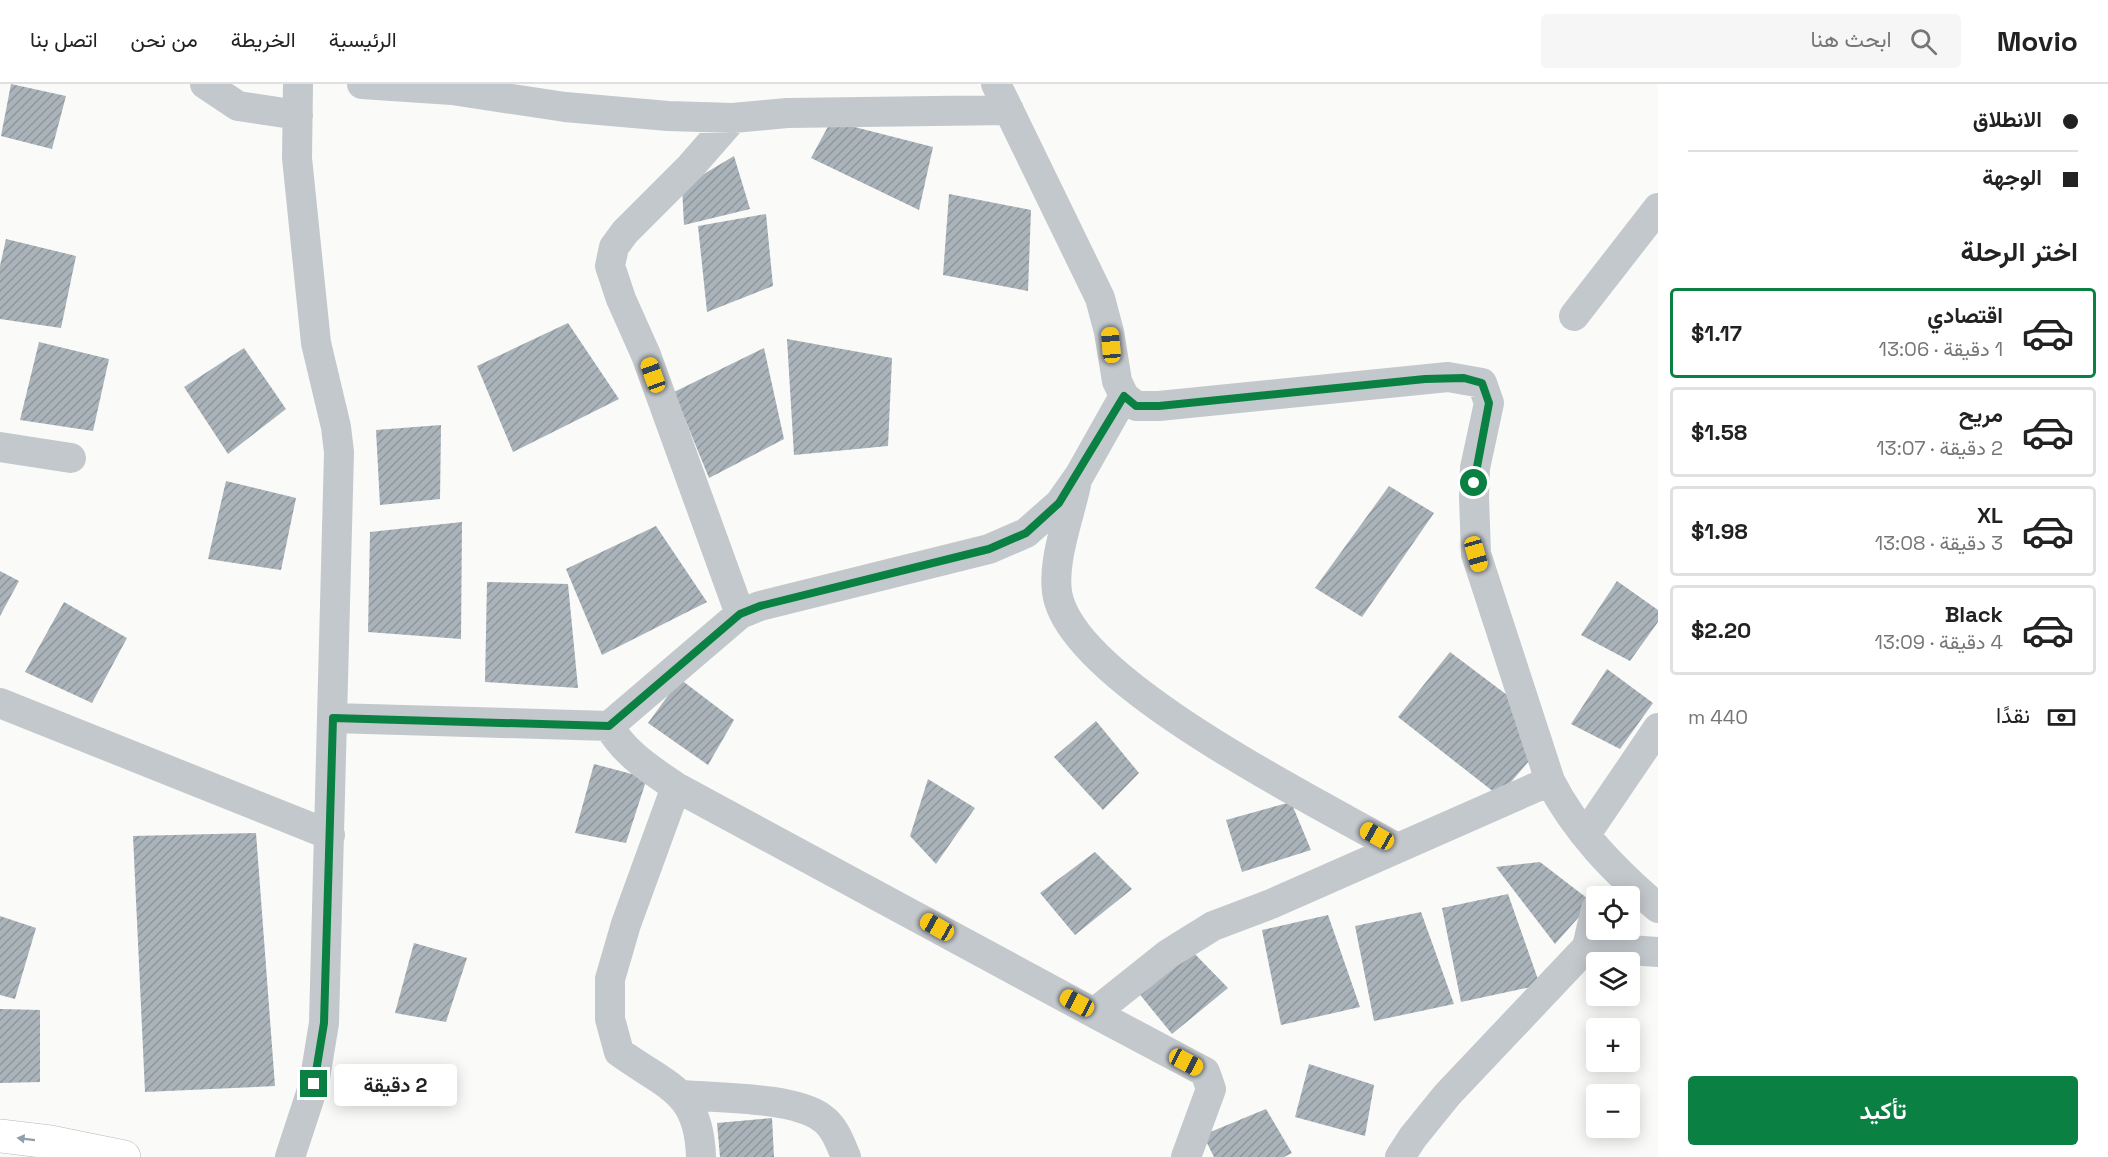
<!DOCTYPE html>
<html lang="ar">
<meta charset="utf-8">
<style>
:root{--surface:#fff;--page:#f6f6f6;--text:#222;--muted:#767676;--line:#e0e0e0;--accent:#0b8043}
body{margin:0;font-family:"Space Grotesk",Vazirmatn,sans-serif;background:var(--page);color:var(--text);direction:rtl;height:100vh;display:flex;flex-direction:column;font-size:22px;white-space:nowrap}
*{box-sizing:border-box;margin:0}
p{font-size:20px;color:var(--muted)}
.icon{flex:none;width:33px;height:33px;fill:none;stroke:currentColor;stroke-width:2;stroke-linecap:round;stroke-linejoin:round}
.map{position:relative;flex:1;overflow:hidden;direction:ltr}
.details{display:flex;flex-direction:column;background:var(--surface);width:450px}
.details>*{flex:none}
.banner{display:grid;align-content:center;height:132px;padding:0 30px;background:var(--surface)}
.fabs{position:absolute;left:1586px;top:802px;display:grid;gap:12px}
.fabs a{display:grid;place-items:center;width:54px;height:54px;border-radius:6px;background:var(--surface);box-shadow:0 3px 15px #0003;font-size:30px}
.end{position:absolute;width:27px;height:27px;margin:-14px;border:8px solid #0b8043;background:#fff;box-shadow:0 0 0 3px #fff}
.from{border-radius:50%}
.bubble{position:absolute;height:42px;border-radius:6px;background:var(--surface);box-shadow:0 3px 15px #0003;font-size:20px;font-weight:600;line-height:42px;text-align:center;direction:rtl}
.car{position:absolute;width:18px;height:36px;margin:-18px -9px;border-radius:8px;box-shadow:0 0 4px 2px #0007;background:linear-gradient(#f5c518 24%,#345 0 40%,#f5c518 0 76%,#345 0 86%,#f5c518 0)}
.banner b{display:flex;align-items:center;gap:21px;height:57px;font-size:22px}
.banner b+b{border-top:2px solid var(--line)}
.banner i{width:15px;height:15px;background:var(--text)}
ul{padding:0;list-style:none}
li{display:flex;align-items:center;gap:18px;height:90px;margin:0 12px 9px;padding:0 18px;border:3px solid var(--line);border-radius:6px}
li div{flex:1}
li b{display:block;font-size:22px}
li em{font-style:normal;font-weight:600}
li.current{border-color:var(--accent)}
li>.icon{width:54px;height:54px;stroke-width:1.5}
h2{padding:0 30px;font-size:27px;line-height:72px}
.pay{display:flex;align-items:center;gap:15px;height:66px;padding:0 30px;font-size:22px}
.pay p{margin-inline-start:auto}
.action{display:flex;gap:12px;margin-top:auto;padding:12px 30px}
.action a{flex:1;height:69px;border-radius:6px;background:var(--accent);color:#fff;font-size:24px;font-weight:600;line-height:69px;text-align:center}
header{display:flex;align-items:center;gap:36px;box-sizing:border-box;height:84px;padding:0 30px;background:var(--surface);border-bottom:2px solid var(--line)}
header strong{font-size:28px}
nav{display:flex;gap:33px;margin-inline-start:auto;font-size:21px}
.search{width:420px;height:54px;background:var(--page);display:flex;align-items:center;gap:15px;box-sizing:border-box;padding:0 21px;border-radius:6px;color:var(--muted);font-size:22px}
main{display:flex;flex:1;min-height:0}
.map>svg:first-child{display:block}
</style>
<header>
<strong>Movio</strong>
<div class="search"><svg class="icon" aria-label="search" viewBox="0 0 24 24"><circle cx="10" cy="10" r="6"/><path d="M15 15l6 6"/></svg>ابحث هنا</div>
<nav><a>الرئيسية</a><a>الخريطة</a><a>من نحن</a><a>اتصل بنا</a></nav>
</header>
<main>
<section class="details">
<div class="banner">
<b><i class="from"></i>الانطلاق</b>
<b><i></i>الوجهة</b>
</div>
<h2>اختر الرحلة</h2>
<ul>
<li class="current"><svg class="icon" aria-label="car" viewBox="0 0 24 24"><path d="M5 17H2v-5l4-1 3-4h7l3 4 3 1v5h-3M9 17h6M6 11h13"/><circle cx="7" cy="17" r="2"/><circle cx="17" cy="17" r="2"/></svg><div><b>اقتصادي</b><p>1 دقيقة · 13:06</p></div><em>$1.17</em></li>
<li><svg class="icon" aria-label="car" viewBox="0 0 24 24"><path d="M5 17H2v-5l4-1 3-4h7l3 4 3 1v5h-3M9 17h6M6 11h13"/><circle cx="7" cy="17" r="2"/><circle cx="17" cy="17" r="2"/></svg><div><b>مريح</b><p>2 دقيقة · 13:07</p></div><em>$1.58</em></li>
<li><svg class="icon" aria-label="car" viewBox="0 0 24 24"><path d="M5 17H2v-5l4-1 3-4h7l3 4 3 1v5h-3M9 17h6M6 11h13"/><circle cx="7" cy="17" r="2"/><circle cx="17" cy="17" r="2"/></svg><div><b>XL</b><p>3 دقيقة · 13:08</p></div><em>$1.98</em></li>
<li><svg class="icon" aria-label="car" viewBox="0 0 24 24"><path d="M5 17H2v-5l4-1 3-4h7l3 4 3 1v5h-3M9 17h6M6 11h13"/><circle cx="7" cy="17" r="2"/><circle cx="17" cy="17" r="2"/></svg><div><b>Black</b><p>4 دقيقة · 13:09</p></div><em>$2.20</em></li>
</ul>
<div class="pay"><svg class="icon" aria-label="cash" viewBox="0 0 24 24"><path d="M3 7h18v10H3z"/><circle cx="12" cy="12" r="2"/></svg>نقدًا<p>440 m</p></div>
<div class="action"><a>تأكيد</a></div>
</section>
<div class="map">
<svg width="1658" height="1073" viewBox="0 0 1658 1073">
<defs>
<pattern id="building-hatch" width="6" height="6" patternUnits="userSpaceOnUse" patternTransform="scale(1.5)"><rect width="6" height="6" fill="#aab3b9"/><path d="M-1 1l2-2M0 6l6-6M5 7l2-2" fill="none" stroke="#8e969c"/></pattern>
</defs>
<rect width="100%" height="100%" fill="#fafaf8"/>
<path fill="url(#building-hatch)" d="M11 0 66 12 52 65 1 52Z
M831 37 933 63 919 126 811 74Z
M734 72 750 125 684 141 682 103Z
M949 110 1031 126 1028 207 943 191Z
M766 130 773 202 707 228 698 142Z
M6 155 76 172 61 244 0 235V182Z
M568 239 619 315 513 368 477 282Z
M787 255 892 274 888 362 794 371Z
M39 258 109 275 93 347 20 336Z
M244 264 286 325 228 370 184 303Z
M764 264 784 355 709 394 674 308Z
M441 341 440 415 380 421 376 346Z
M226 397 296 414 281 486 208 475Z
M1389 402 1434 429 1362 533 1315 504Z
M462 438 461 555 368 548 370 448Z
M656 442 707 518 602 571 566 485Z
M0 487 19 497 0 532Z
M1617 497 1658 526V538L1630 577 1581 551Z
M487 498 568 500 578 604 485 598Z
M64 518 127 554 92 619 25 588Z
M1450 568 1507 611 1529 677 1499 712 1398 633Z
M1607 585 1653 619 1620 665 1571 640Z
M680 595 734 636 708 681 648 639Z
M1096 637 1139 689 1103 726 1054 673Z
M594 680 647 694 626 759 575 749Z
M928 695 975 724 936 780 910 752Z
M1291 718 1311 766 1242 788 1226 736Z
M256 749 275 1002 145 1008 133 752Z
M1095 768 1132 805 1075 851 1040 809Z
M1540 778 1592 818 1555 860 1496 783Z
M1508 810 1540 901 1461 918 1442 824Z
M1421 828 1454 920 1374 937 1355 842Z
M1328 831 1360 923 1281 941 1262 846Z
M0 832 36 844 15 915 0 911Z
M414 859 467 874 446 938 395 929Z
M1192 867 1228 904 1172 950 1137 907Z
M0 925 40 926V998L0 999Z
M1309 980 1374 1001 1365 1052 1295 1033Z
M1266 1025 1292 1069 1284 1073H1214L1203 1051Z
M772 1034 774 1073H720L717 1039Z"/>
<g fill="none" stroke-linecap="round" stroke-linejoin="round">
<g stroke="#b5babe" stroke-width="34">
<path id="major" d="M0 1052 50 1058 124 1073"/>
</g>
<path stroke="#c3c8cc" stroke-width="30" d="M205 0 238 22 298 31
M362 0 452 6 565 23 668 32 733 34 787 29 1009 26
M996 0 1100 214 1109 248 1117 297 1124 312 1136 322H1159L1448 293 1482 299 1489 319 1475 384 1474 413 1476 470 1550 697C1576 748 1615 787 1658 824
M733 34 691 82 625 148 614 163 610 182 621 215 646 271 740 530
M1574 232 1658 124
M0 363 71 374
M1076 401C1069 434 1049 485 1059 517 1085 604 1318 718 1397 764
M0 619 330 751
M333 634 609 642C625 670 650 685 676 703L1094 929 1168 870 1213 842 1271 820 1550 697
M609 642 740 530 760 522 989 465 1026 449 1060 419 1079 392 1124 312
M676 703 626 840 610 895V935L619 968C667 1003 699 1006 701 1073
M1586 750 1658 644
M1587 863 1658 868
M1094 929 1205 988 1211 1005 1186 1073
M682 1011C718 1014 795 1013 822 1034 835 1043 840 1059 846 1073
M290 1073 314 1000 324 939 339 368 336 343 316 259 297 74 298 0
M1400 1073 1413 1053 1447 1011 1587 863 1596 825"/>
<use href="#major" stroke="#fff" stroke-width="33"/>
</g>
<defs><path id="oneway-solid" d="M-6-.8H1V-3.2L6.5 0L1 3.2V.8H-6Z" transform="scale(1.5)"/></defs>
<use fill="#939fa8" href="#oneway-solid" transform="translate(26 1055) rotate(-173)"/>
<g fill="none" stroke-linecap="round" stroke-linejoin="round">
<path stroke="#0b8043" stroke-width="8" d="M314 1000 324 939 333 634 609 642 740 530 760 522 989 465 1026 449 1059 419 1124 312 1136 322H1159L1425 295 1464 294 1482 299 1489 319 1474 399"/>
</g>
</svg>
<div class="fabs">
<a><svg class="icon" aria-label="locate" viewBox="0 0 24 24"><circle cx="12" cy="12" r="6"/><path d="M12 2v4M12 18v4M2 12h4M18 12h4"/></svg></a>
<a><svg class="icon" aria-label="layers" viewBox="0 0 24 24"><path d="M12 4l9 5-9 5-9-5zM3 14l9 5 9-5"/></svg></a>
<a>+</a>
<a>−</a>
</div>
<i class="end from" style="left:1474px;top:399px"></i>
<i class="end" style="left:314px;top:1000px"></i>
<div class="bubble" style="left:334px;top:980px;width:123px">2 دقيقة</div>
<i class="car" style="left:1111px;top:261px;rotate:355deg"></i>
<i class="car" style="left:653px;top:291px;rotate:340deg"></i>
<i class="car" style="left:1476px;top:470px;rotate:164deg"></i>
<i class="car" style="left:1377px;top:752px;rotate:299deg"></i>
<i class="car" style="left:937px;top:843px;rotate:299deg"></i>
<i class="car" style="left:1077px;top:919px;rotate:298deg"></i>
<i class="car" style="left:1186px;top:978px;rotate:118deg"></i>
</div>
</main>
